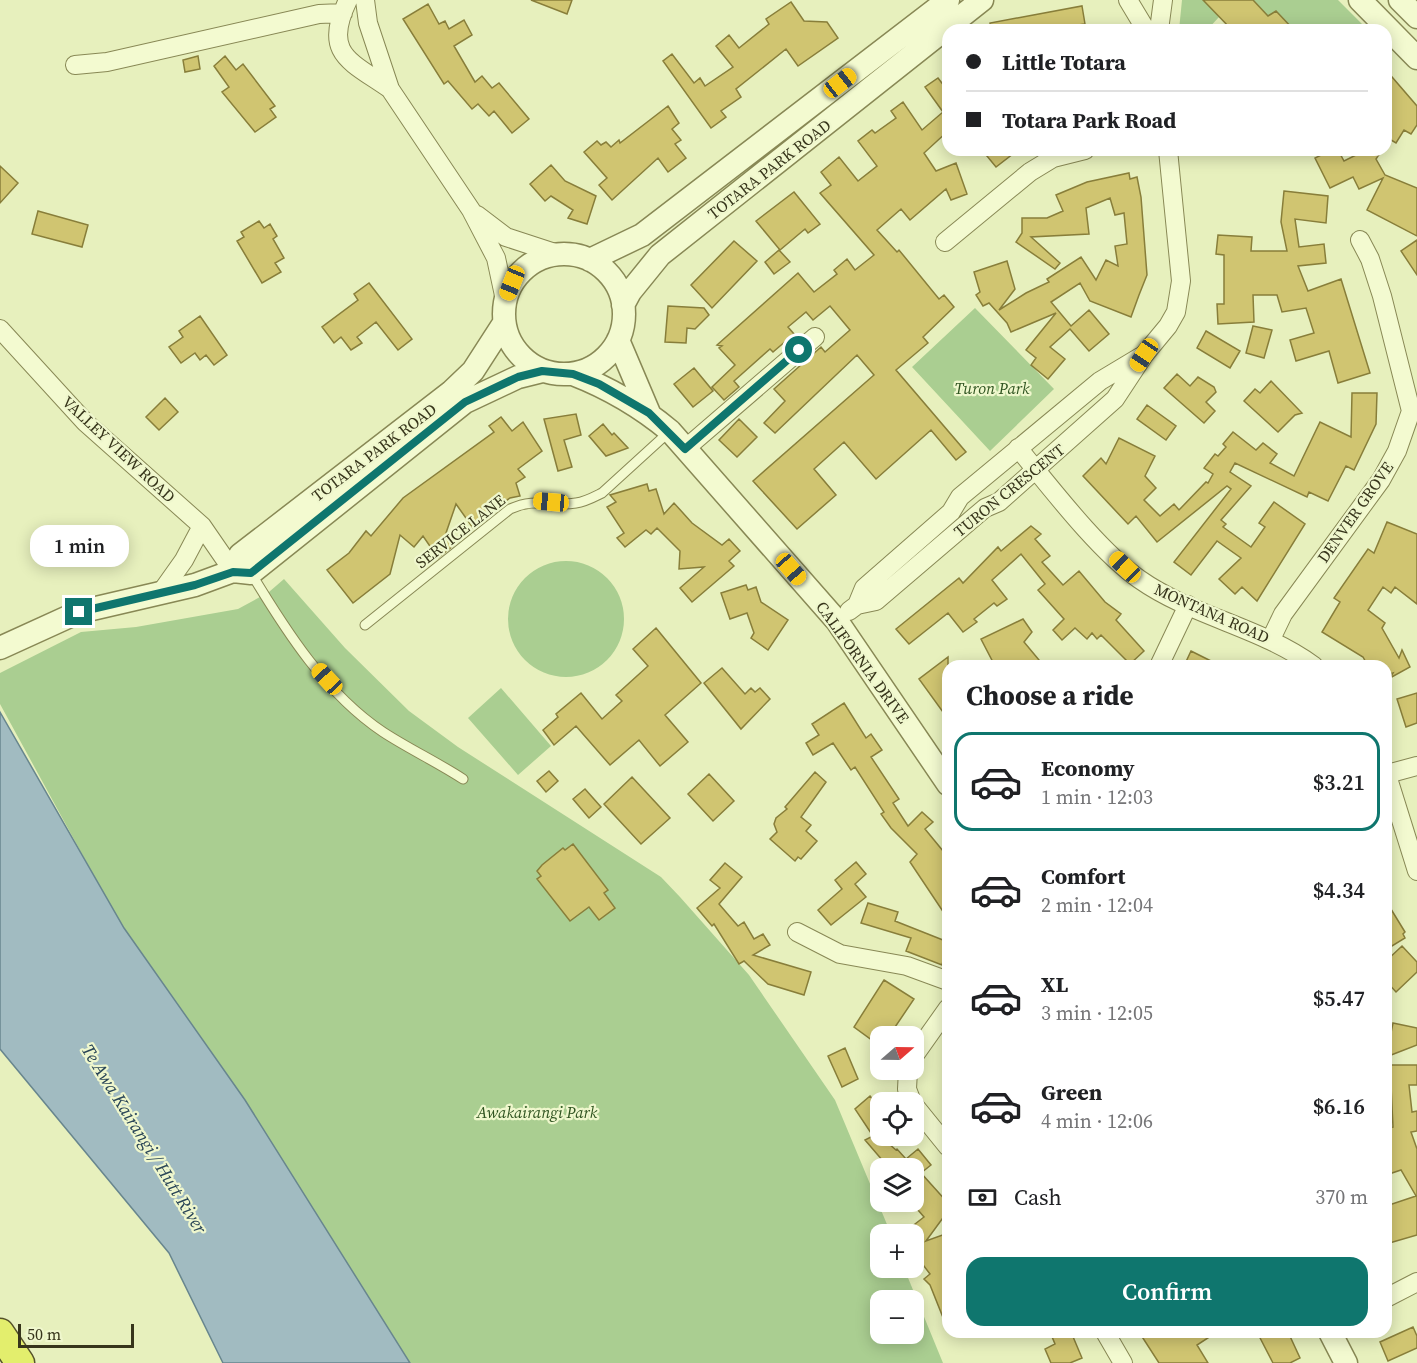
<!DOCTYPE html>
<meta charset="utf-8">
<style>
:root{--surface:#fff;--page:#f2f2f2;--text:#202124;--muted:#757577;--line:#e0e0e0;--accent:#0f766e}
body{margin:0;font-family:"Source Serif 4",serif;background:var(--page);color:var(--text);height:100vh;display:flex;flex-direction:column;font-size:22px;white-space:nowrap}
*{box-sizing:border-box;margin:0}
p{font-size:20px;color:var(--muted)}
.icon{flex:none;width:33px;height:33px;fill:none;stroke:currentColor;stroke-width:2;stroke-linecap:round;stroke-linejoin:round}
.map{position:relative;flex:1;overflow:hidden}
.panel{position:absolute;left:942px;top:660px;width:450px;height:678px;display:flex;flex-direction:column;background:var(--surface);border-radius:18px;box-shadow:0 3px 15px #0003}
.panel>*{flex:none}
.banner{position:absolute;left:942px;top:24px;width:450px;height:132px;border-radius:18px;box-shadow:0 3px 15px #0003;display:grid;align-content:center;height:132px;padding:0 24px;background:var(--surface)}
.needle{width:39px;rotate:70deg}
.tools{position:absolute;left:870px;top:1026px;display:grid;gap:12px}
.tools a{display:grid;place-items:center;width:54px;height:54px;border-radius:12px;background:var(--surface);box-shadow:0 3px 15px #0003;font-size:30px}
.scale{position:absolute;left:18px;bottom:15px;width:116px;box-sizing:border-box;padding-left:6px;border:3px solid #37351b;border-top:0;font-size:16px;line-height:21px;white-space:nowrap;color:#37351b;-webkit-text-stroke:4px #eff7cd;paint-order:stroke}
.end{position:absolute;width:27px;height:27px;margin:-14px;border:8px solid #0f766e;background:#fff;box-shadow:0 0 0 3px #fff}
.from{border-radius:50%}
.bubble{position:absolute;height:42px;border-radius:18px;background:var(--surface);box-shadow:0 3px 15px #0003;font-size:20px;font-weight:600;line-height:42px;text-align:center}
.car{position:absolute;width:18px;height:36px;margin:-18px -9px;border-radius:8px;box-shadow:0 0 4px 2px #0007;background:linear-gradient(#f5c518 24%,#345 0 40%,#f5c518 0 76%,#345 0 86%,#f5c518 0)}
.banner b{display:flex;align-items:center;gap:21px;height:57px;font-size:22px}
.banner b+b{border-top:2px solid var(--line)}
.banner i{width:15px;height:15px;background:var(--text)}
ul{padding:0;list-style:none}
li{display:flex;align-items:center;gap:18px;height:99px;margin:0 12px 9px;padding:0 12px;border:3px solid transparent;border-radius:18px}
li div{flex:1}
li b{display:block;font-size:22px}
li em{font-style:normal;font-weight:600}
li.on{border-color:var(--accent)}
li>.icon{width:54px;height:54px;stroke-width:1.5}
h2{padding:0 24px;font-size:27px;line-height:72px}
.pay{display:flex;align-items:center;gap:15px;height:66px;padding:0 24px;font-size:22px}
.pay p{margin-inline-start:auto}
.action{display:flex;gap:12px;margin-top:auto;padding:12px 24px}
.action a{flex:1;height:69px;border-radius:18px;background:var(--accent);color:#fff;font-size:24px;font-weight:600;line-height:69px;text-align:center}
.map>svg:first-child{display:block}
</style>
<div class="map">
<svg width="1417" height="1363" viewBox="0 0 1417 1363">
<rect width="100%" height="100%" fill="#e7f0bd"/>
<path fill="#aace91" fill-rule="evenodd" d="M1182 0H1212L1208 5 1219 17 1207 30H1179Z
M1253 0H1338L1363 25 1358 30H1294L1276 12 1268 16Z
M975 308 1054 389 990 451 912 367Z
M508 619a58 58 0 1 1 116 0a58 58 0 1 1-116 0Z
M284 579 345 648 409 711 458 747 661 877 680 897 749 975 835 1100 891 1234H880V1268H904L943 1363H409L141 962 0 704V673L81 632 136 627 238 609 269 592ZM880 1300H914V1334H880Z
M501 688 551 746 518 775 468 718Z"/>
<path fill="#a1bbc1" stroke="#68868e" stroke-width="1.5" d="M0 712 124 928 245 1100 410 1363H223L169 1253 0 1049Z"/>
<path fill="#d0c571" stroke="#887e3a" stroke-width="1.5" d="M531 0H572L567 14Z
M1203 0H1253L1268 16 1276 11 1294 30H1232Z
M791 2 804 21 827 22 838 38 798 66 786 49 736 89 741 97 721 111 726 117 711 128 663 61 672 54 694 83 700 78 705 86 733 67 716 46 729 35 739 48 769 24 766 19Z
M428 4 439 24 445 21 449 29 464 20 472 35 454 46 475 82 482 76 492 88 499 83 529 119 512 133 494 111 489 116 478 104 472 109 448 81 444 84 403 19Z
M1082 6 1085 24 1043 30H991L990 23Z
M198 56 200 69 185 72 183 60Z
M225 56 236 70 243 64 275 106 270 109 276 117 255 132 222 92 229 87 214 66Z
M1386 70 1417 106V125L1411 134 1404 130 1396 143 1386 137Z
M938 78 948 91V131L924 153 936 171 956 163 967 194 951 200 946 189 910 220 901 209 877 230 897 252 899 250 939 299 944 295 954 307 923 337 928 343 896 370 966 452 956 460 931 430 876 479 844 442 814 469 836 495 797 529 753 481 874 375 857 355 775 433 764 423 785 401 774 389 821 347 825 352 850 330 830 306 813 320 806 312 788 327 794 334 773 352 770 349 734 381 739 387 724 400 712 387 735 365 719 348 722 346 717 345 798 273 814 292 837 274 834 270 847 259 855 270 874 255 820 193 831 185 821 172 839 157 858 181 877 166 858 141 872 130 875 133 896 118 891 111 903 102 922 130 943 112 925 87Z
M668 106 679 123 672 129 681 140 675 144 686 158 668 172 658 158 612 200 599 185 607 178 584 152 597 141 601 145 606 142 611 147 619 140 620 143Z
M982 150H1018L996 167Z
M1331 150H1338L1344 161 1366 150H1382L1376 159 1385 175 1417 188V236L1367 210 1383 178 1359 189 1353 177 1330 188 1315 158Z
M551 165 565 181 596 196 587 224 568 218 573 210 551 196 545 201 530 184Z
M0 166 18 183 0 203Z
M1129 173 1130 179 1137 177 1141 197 1147 275 1139 295 1131 317 1090 301 1080 283 1051 302 1071 326 1089 310 1109 334 1089 351 1070 329 1050 347 1065 359 1048 379 1031 365 1036 358 1026 350 1056 313 1011 332 1007 323 989 303 983 306 976 295 980 292 974 272 1007 261 1015 289 999 310 1026 293 1049 282 1047 279 1081 257 1096 280 1106 260 1118 266 1115 246 1127 244 1124 213 1115 215 1110 198 1086 208 1089 234 1031 237 1060 263 1055 269 1016 242 1022 233V218H1047L1063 211 1056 195 1087 182Z
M1284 191 1328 196 1326 223 1295 219 1299 247 1324 244 1326 263 1298 266 1308 291 1341 279 1370 373 1338 383 1329 351 1296 361 1290 340 1314 333 1306 308 1282 312 1277 295H1253L1254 322 1218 324 1217 304H1224V255L1216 254 1218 235 1252 237 1251 251H1287L1281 222Z
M794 192 820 224 808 233 805 229 780 250 756 221Z
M38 211 88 225 82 247 32 234Z
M259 221 264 228 270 224 277 236 273 239 284 258 275 263 281 272 262 283 237 241 244 237 241 232Z
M1417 240V275L1401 251Z
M734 241 757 261 712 308 691 285Z
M779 250 790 262 774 274 765 262Z
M369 283 412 339 398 350 376 322 357 337 362 343 351 350 341 337 334 343 322 327 358 300 354 294Z
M668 306 704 308 709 315 695 329 687 328 686 343 665 342Z
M200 316 227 355 214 365 206 355 200 360 195 353 181 363 169 347 183 337 179 331Z
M1253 326 1272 330 1264 358 1246 353Z
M1206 331 1240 351 1230 368 1197 348Z
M694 368 713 391 693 407 674 384Z
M1177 374 1190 386 1198 377 1214 387 1216 392 1206 402 1215 411 1204 423 1164 388Z
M1271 381 1302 413 1295 415 1278 432 1244 401 1255 389 1260 393Z
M1352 393H1377L1376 424 1354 470 1346 466 1328 501 1309 492 1307 497 1235 463 1230 472 1251 486 1221 520 1226 524 1223 527 1251 547 1265 527 1259 523 1274 502 1305 524 1257 601 1242 587 1235 594 1219 579 1241 558 1217 541 1191 575 1174 562 1231 489 1227 486 1157 542 1136 516 1128 524 1083 476 1101 458 1106 464 1119 438 1155 456 1145 476 1156 488 1144 500 1160 516 1174 504 1179 510 1206 482 1208 483 1213 474 1204 468 1215 454 1218 456 1226 447 1223 444 1233 432 1256 450 1263 443 1277 454 1270 463 1294 476 1320 422 1351 437Z
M165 398 178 412 159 430 146 417Z
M1147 405 1176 426 1166 440 1137 419Z
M576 414 581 435 564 440 572 467 558 471 544 419Z
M501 417 512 431 523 422 542 451 518 469 525 477 516 483 520 496 510 498 484 516 487 519 473 528 456 504 446 533 454 545 438 558 423 536 414 547 400 535 390 574 353 603 327 570 349 553 366 531 371 536 403 498 494 432 489 426Z
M739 419 757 437 737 457 719 440Z
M603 424 612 435 614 433 628 448 606 456 589 436Z
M647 484 649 491 656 489 664 514 674 503 692 523 722 545 729 539 740 551 729 561 734 566 692 602 680 588 704 567 679 569 680 551 657 528 651 534 646 530 625 547 617 538 624 533 607 507 616 502 610 495Z
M1387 522 1417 534V604L1395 587 1391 593 1383 587 1368 610 1385 623 1382 628 1399 658 1402 650 1410 667 1390 678 1393 673 1386 675V666H1368L1363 657 1322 632 1340 602 1334 598 1368 549 1374 553Z
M1031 526 1041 534 1035 539 1050 556 1042 562 1063 585 1079 571 1105 602 1121 614 1116 620 1144 651 1130 664 1101 635 1097 639 1092 633 1087 639 1075 628 1062 640 1053 630 1064 619 1038 590 1045 584 1021 554 992 580 1007 599 997 606 994 603 974 619 977 622 963 632 948 613 909 644 896 629 959 578 963 583 998 547 1001 551Z
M746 585 748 590 756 587 761 602 788 620 768 650 751 638 754 633 747 613 730 619 721 593Z
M1023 619 1032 632 1024 642 1044 666H995L981 639Z
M656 628 701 683 665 715 688 742 660 766 639 740 610 765 576 726 554 745 543 730 558 717 556 714 581 693 602 719 622 701 616 695 648 666 633 649Z
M1191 651 1221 666H1184Z
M948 657V719L919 679Z
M722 668 745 694 751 688 755 692 760 688 770 699 741 729 704 683Z
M1417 693V723L1406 727 1397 699Z
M844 703 866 738 871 734 882 750 871 757 899 799 893 803 908 826 922 812 933 822 925 829 948 857V919L910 862 917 854 891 828 881 814 884 812 855 767 851 770 833 743 813 755 806 743 819 735 812 724Z
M549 771 558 781 546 792 537 781Z
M815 772 826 782 801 817 811 825 806 831 817 841 801 859 798 857 795 861 770 839 777 832 774 824 776 818 787 809 785 807Z
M709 774 734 801 713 821 688 794Z
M632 777 670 818 641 844 604 804Z
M585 789 601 807 589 818 573 799Z
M573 844 608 890 604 893 615 908 599 920 589 907 570 921 537 879 541 876 537 871 542 865 563 848 565 850Z
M856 862 866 874 855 884 866 897 831 925 818 910 842 889 835 880Z
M725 863 742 877 719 904 738 926 744 922 754 939 763 934 770 945 753 955 811 972 804 995 768 984 744 961 739 964 714 924 712 926 697 908 720 888 710 880Z
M1386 901 1405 932 1403 934 1405 938 1392 946 1386 937Z
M868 903 898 912 895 921 948 942 942 965 906 951 911 938 861 923Z
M1402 946 1417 962V972L1396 992 1386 981V961Z
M884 980 914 999 889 1036H880V1046L854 1027Z
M1393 1023 1417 1028V1045L1386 1057Z
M845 1048 858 1079 842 1087 828 1056Z
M1390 1065H1417V1085H1409L1412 1112 1417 1111V1131L1411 1132 1417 1149V1235L1386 1244V1206L1416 1196 1401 1170 1389 1174 1386 1166V1128L1393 1127Z
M870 1096 880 1108V1136L896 1150 897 1149 906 1159 918 1149 931 1165 921 1173 948 1203V1211L926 1241 948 1233V1330L930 1285 924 1279 930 1274 914 1253 919 1245 910 1228 924 1217 911 1202H914V1168H889L865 1140 873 1136 855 1109Z
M1413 1327 1417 1336V1348L1388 1361 1380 1342Z
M1050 1332H1071L1082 1358 1070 1363H1051L1045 1349 1055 1344Z
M1139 1332H1217L1197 1345 1208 1363H1159Z
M1257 1332H1288L1300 1358 1290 1363H1273Z"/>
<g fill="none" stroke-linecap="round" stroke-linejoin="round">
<g stroke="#885" stroke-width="11">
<path id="service" d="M251 573C286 631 326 694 383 732 409 749 437 762 463 779
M365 625 510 509C536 497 551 507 576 503 585 502 594 497 602 493L670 431"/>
</g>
<g stroke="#885" stroke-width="20">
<path id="minor" d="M348 0C322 54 350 61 390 89
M365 0 368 23 390 89 471 210 496 258 505 300
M1128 0 1146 30
M1159 30 1163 0
M75 65 107 62 319 14 343 13
M477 215 506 237 558 254
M945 242 1030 172 1053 158 1085 150
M0 329 85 422 202 526 233 571
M1018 448C1051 488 1098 550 1139 579 1193 617 1261 627 1314 666
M685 449 815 337
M162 591 184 560 202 526
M857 605 876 601 985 508 999 502 1115 399 1144 355 1168 326 1176 312 1181 281 1168 150
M849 611 857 605 864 588 951 512 960 497 1100 381 1140 357
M1271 639 1283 614 1381 480 1397 451 1411 411 1382 296 1370 259 1360 240
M1159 666 1188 605
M1386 772 1417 871
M1387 774 1417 766
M797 932 840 954 907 966 948 981
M914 1056 948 1008
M908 1070 907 1089 912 1102
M914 1105 948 1147
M1386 1298 1417 1282
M1105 1332 1123 1363"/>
</g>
<g stroke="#885" stroke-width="25">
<path id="tertiary" d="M1360 0 1417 58
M1400 0 1417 17
M504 314a60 60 0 1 1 120 0a60 60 0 1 1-120 0Z
M590 260 642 235 948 0
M623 305 630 292 660 255 982 0
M618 340 649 413
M573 374C609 388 640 406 670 431L837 621 948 784
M233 571 240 555 451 392 473 371 504 323
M0 648 79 612 195 585 233 571 251 573 465 402 518 377 542 371
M1330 1332 1346 1363"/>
</g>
<g stroke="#55522a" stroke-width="31">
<path id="trunk" d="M0 1333 20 1363"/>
</g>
<use href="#service" stroke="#f3fad0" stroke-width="9"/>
<use href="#minor" stroke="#f3fad0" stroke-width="18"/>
<use href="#tertiary" stroke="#f3fad0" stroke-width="22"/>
<use href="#trunk" stroke="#e3ee6d" stroke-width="28"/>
</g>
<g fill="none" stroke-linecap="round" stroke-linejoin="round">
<path stroke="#0f766e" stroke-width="8" d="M79 612 195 585 233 572 251 573 465 402 518 377 542 371 573 374 599 384 649 413 685 449 799 350"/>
</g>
<g text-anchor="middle" stroke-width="4.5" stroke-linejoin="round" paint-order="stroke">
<g font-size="16" fill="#37351b" stroke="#eff7cd">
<text transform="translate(769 169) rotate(-38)" y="6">TOTARA PARK ROAD</text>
<text transform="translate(119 449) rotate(43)" y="6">VALLEY VIEW ROAD</text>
<text transform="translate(374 452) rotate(-37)" y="6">TOTARA PARK ROAD</text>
<text transform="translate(1009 490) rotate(-39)" y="6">TURON CRESCENT</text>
<text transform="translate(1355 512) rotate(-55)" y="6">DENVER GROVE</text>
<text transform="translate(460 531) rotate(-38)" y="6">SERVICE LANE</text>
<text transform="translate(1212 613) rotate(24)" y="6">MONTANA ROAD</text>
<text transform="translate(863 662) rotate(54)" y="6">CALIFORNIA DRIVE</text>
</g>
<g font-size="16" font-style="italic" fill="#2f5420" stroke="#eff7cd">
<text x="992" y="394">Turon Park</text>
<text x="537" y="1118">Awakairangi Park</text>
</g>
<g font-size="18" font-style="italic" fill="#294557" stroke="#eff7cd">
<text transform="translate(144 1139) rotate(58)" y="6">Te Awa Kairangi / Hutt River</text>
</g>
</g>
</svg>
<div class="tools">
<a><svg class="needle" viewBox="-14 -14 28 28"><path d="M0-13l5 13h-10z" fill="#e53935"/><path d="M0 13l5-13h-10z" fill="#757577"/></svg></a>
<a><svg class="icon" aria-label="locate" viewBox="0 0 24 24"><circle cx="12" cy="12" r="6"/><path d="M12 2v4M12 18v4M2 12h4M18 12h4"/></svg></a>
<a><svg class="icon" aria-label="layers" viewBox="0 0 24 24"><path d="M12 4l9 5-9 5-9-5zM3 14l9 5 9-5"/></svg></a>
<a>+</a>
<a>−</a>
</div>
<div class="scale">50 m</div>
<i class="end from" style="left:799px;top:350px"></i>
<i class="end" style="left:79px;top:612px"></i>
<div class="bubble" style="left:30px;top:525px;width:99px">1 min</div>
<i class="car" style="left:840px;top:83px;rotate:52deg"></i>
<i class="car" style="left:512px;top:283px;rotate:202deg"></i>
<i class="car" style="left:1144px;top:355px;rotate:214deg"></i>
<i class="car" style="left:551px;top:502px;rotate:275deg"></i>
<i class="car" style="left:1125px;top:567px;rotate:314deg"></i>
<i class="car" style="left:791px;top:569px;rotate:139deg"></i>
<i class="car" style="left:327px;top:679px;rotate:317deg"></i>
<div class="banner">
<b><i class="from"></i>Little Totara</b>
<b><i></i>Totara Park Road</b>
</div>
<section class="panel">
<h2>Choose a ride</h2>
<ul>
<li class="on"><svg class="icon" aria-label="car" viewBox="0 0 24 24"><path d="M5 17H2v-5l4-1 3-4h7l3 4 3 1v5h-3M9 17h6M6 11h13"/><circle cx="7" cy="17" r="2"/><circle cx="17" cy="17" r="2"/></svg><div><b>Economy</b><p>1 min · 12:03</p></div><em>$3.21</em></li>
<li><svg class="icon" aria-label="car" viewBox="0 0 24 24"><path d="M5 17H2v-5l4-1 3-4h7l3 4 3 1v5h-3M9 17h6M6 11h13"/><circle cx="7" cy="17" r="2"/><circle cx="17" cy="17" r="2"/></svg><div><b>Comfort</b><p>2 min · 12:04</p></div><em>$4.34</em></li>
<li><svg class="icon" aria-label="car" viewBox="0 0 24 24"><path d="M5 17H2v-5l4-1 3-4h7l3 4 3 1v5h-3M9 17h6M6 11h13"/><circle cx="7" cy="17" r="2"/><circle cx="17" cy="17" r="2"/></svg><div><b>XL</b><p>3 min · 12:05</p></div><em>$5.47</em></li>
<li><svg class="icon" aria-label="car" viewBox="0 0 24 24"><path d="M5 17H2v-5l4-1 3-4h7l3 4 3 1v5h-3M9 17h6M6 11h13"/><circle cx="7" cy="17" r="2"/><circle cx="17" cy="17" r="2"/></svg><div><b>Green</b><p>4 min · 12:06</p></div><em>$6.16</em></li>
</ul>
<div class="pay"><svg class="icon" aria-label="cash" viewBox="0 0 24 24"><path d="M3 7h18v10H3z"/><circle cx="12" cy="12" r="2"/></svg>Cash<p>370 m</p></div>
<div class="action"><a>Confirm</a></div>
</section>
</div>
